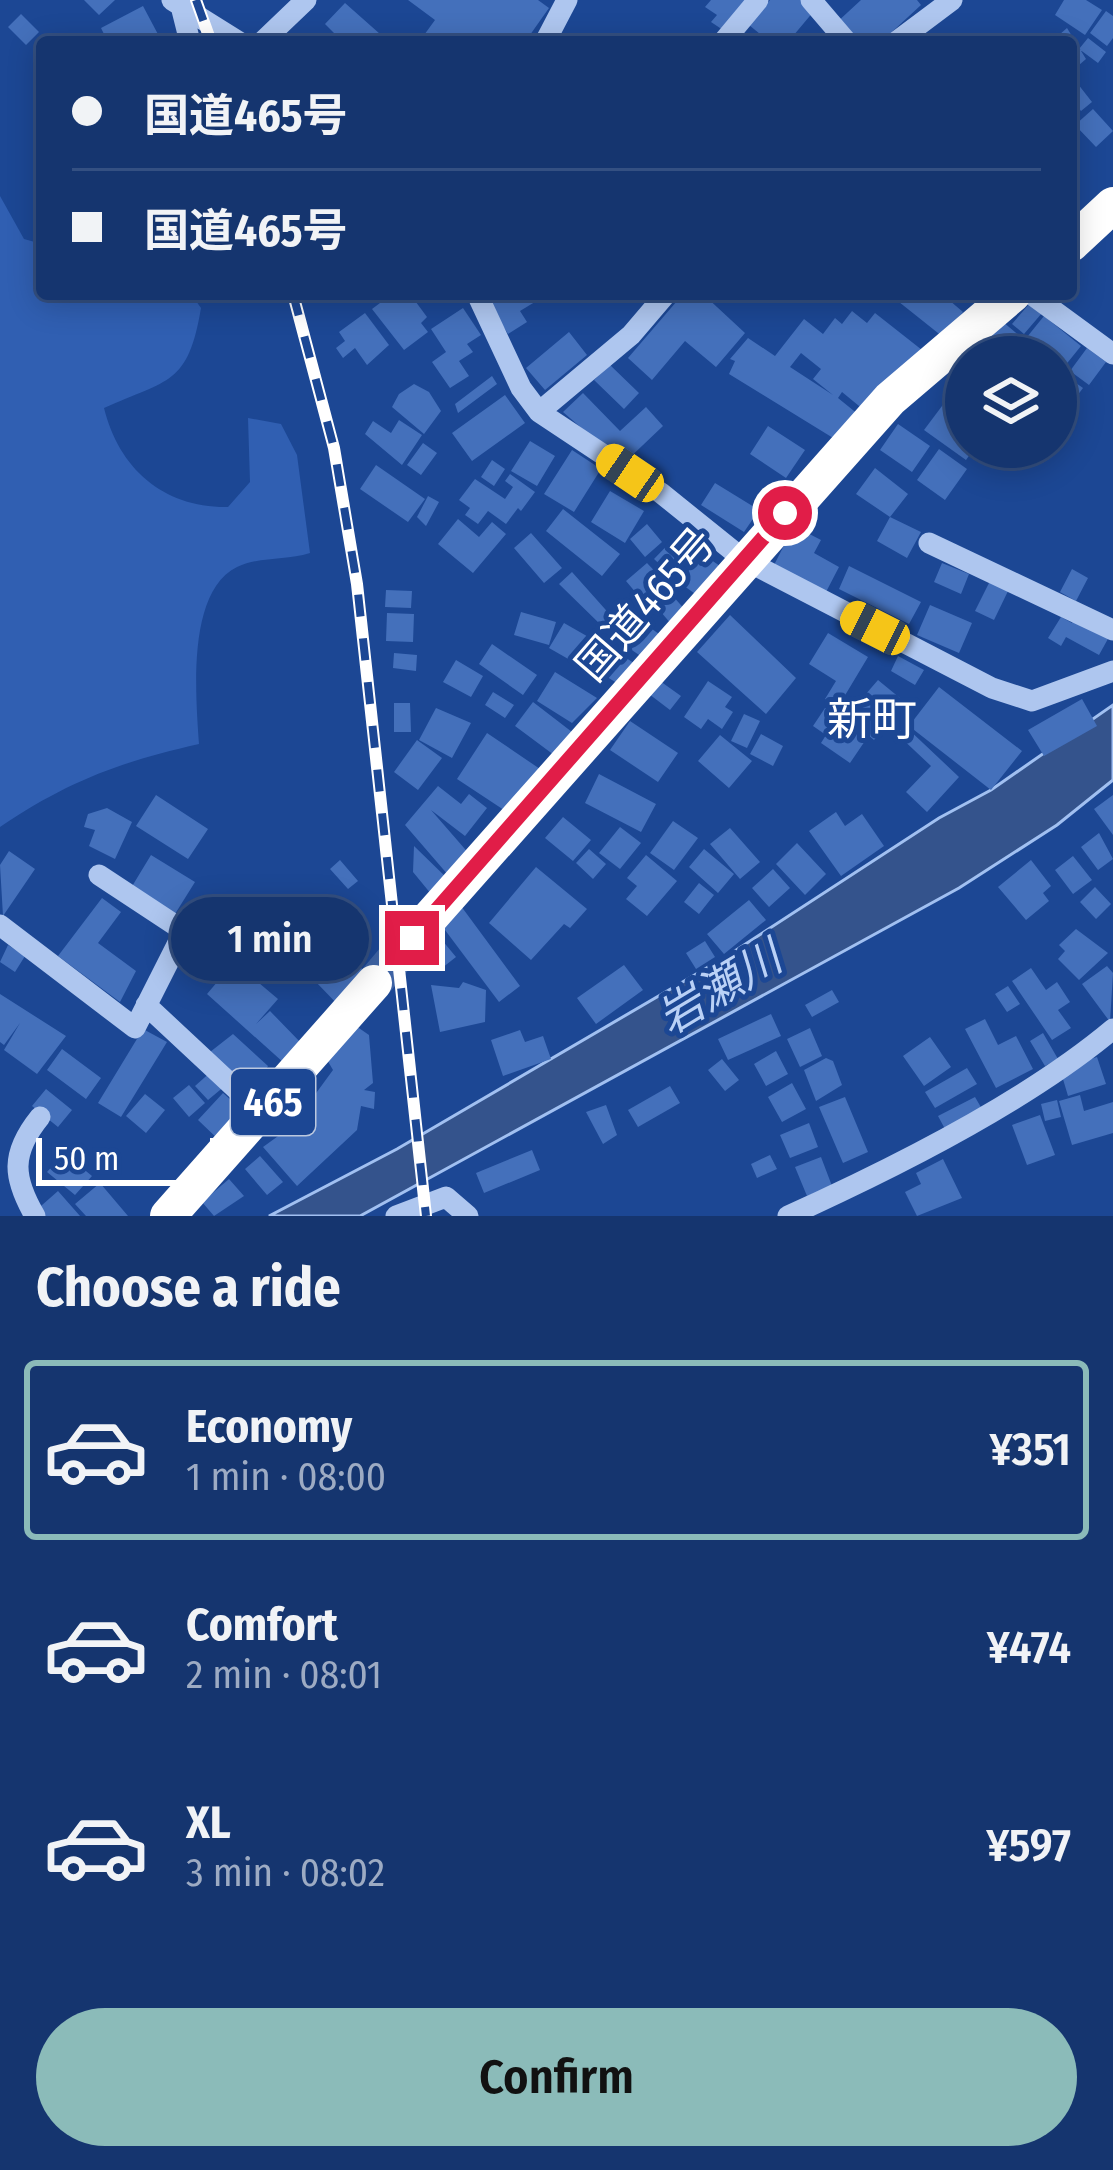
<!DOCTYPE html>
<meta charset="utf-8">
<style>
:root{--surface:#15356f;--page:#224077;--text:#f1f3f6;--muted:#9dabc3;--line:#345082;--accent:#8bbbb9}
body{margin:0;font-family:"Fira Sans Condensed","Noto Sans JP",sans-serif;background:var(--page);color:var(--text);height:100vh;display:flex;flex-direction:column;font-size:45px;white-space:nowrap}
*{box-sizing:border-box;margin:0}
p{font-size:39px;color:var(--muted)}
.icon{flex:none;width:66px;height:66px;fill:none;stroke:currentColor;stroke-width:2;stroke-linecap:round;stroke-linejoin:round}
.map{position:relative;height:1216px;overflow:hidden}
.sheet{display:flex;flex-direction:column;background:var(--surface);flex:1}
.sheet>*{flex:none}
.hud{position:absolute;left:36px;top:36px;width:1041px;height:264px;border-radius:12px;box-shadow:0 6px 30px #0003,0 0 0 3px var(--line);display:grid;align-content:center;height:264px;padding:0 36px;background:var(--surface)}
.fabs{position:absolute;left:945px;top:336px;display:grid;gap:24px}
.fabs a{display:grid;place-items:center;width:132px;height:132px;border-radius:50%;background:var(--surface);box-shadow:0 6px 30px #0003,0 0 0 3px var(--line);font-size:60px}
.scale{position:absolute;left:36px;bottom:30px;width:180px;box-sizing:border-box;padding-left:12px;border:6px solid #fff;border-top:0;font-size:33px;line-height:42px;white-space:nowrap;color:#fff;-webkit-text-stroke:9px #1c4794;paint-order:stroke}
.end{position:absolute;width:54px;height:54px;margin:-27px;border:15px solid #e11d48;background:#fff;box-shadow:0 0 0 6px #fff}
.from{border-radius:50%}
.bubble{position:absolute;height:84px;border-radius:42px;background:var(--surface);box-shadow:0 6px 30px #0003,0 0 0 3px var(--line);font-size:39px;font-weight:600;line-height:84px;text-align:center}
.car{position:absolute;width:36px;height:72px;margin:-36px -18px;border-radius:15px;box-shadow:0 0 9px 3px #0007;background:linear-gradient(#f5c518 24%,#345 0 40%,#f5c518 0 76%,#345 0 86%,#f5c518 0)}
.hud b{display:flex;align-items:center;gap:42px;height:114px;font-size:45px}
.hud b+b{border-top:3px solid var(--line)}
.hud i{width:30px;height:30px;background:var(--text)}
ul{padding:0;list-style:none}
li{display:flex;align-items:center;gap:36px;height:180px;margin:0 24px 18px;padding:0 12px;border:6px solid transparent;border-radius:12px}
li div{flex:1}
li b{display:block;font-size:45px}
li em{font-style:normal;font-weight:600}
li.on{border-color:var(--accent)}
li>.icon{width:108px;height:108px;stroke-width:1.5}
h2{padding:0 36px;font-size:54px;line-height:144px}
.cta{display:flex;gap:24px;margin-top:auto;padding:24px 36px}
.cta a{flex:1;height:138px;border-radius:72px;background:var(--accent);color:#111;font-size:48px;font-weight:600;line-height:138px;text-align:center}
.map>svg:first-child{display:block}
</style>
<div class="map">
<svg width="1113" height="1216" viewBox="0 0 1113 1216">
<rect width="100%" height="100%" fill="#1c4794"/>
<path fill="#305fb2" d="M0 196 24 239 42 244V294H191L201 308C188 385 169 379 104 408 119 469 164 508 228 507L250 482 248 418 281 424 297 455 310 553C285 561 261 556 237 567 186 592 196 698 199 744 120 762 68 781 0 827Z"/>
<path fill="#34538c" stroke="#a1c0f1" stroke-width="3" d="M1113 705V780L1057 825 959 888 360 1216H269L397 1149 727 956 939 818 991 790Z"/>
<path fill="#4470bb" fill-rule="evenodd" d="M84 0H115L99 15Z
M408 0H538L549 8 525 42H419L435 20Z
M711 0H749L726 32 711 22 717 15 705 7Z
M770 0H801L814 11 788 42H770L749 25Z
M861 0H917L921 5 881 42H852L835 24Z
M1064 0H1086L1102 10 1085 35 1055 15Z
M345 3 380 34 371 42H343L325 24Z
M143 6 161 40 108 42 101 28Z
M1106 11 1113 16V38L1107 46 1090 33Z
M21 14 39 32 26 45 8 27Z
M1067 28 1086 59 1071 72V42H1051Z
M1088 38 1106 52 1098 63 1079 49Z
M1074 79 1092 102 1081 111 1071 99Z
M1093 109 1113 131 1096 147 1075 125Z
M392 294H410L427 317 421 323 428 332 404 350 372 309Z
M507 294H548L520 311 527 322 508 334 490 305Z
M683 294H703L745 333 716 367 685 341 652 380 628 358Z
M889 294H942L963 312 943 337Z
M1030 303 1042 313 1024 334 1012 324Z
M463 308 481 335 467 344 473 352 459 361 469 376 450 388 432 362 446 352 431 329Z
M852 311 867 323 875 313 922 350 870 415 842 392 838 398 859 415 838 441 729 374 735 361 730 359 748 338 775 356 804 319 823 334 835 318 842 324ZM801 353 821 369 813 379 833 395 790 367Z
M365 313 389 345 367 365 355 348 343 358 336 348 345 341 339 332Z
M1044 316 1081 346 1064 367 1027 337Z
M1003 322 1027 342 1014 357H985L979 352Z
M569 332 587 355 545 390 526 368Z
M1087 348 1106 362 1089 385 1070 371Z
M610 365 639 393 624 409 594 380Z
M1056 369 1083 388 1059 420 1056 417Z
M492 376 497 384 458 413 455 404Z
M414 384 429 392 441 411 424 434 392 407 399 394Z
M583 393 620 431 646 407 663 426 623 464 563 412Z
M505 395 525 423 472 461 452 433Z
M945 402 966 417 961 425 966 447H975L966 460 924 430Z
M399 420 422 435 402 465 365 434 373 421 391 433Z
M898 424 930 446 912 472 880 450Z
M768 426 805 450 786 478 750 454Z
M530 441 555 456 537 486 511 471Z
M423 443 437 453 421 475 407 465Z
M939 449 967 469 945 500 917 480Z
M572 450 601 469 574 512 544 494Z
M492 460 505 469 494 486 481 477Z
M376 465 425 499 408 522 360 489Z
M875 468 908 494 890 517 856 494Z
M510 474 535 492 521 511 518 508 506 524 488 511 478 524 465 515 470 508 459 500 475 479 505 499 513 487 505 481Z
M715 483 759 510 744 532 701 505Z
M610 491 644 511 625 543 591 522Z
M428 496 439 502 426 526 417 517Z
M563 509 620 554 602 576 546 531Z
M890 517 921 532 907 558 877 541Z
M458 519 479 537 492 522 506 534 473 573 438 544Z
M647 524 662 542 645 557 630 539Z
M794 526 821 540 814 553 839 567 826 592 774 565Z
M683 529 698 543 669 573 654 559Z
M531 533 562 568 544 583 514 548Z
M701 553 720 566 698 596 680 583Z
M647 563 664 581 642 600 626 581Z
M942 563 969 574 961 594 934 582Z
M849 566 921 602 909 624 839 589Z
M1072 569 1088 578 1076 601 1060 592Z
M572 572 613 618 603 627 559 584Z
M990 581 1009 589 994 620 975 611Z
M664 586 687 612 672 625 649 598Z
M386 590 412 591 411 608 385 607Z
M930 605 972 623 959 653 917 635Z
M627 611 659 634 642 657 610 635Z
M521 612 556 622 549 645 514 635Z
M387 613 414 614 413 642 386 641Z
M730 615 796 678 766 714 697 652Z
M1061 617 1072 623 1075 618 1109 637 1099 655 1066 637 1061 646 1048 638Z
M564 623 599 643 584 668 549 648Z
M828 633 868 657 838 707 825 699 836 681 809 664Z
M602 643 634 663 620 685 588 665Z
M492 644 537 675 523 695 479 664Z
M394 653 417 655 416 671 393 668Z
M898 656 924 670 915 685 891 671Z
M456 660 483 676 471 697 443 682Z
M555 672 597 698 572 723 537 701Z
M878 680 906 703 874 740 846 717Z
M660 681 681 696 670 710 649 694Z
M708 681 732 697 725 707 733 712 722 729 708 719 701 729 684 717Z
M939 687 1022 751 991 790 909 726Z
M493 692 514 705 505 718 485 705Z
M1082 699 1097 726 1044 756 1028 730Z
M533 702 572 732 554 755 515 726Z
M394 703H410L411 732H394Z
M436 708 471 723 452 758 419 740Z
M825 708 867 738 850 763 821 743 826 735 813 726Z
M744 714 760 721 747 748 731 741Z
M630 721 678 753 658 782 610 750Z
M905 726 959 777 927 812 906 792 931 766 897 734Z
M487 733 543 771 513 816 457 779Z
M761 734 783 746 773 766 750 754Z
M720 735 752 761 729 788 698 761Z
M417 740 442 758 418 790 394 772Z
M599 774 656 804 641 832 585 803Z
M438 786 461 804 469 794 487 808 465 836 431 810 471 856 449 876 405 825Z
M156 795 208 829 188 859 136 826Z
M1113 795V835L1094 809Z
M107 808 132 822 115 859 89 846 95 830 84 827 88 814Z
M836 812 845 826 862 814 884 846 841 876 809 831Z
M563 817 591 840 573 861 545 838Z
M673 821 698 838 674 870 650 853Z
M620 827 641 843 620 869 599 853Z
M730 828 760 862 740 879 710 844Z
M1099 833 1113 859 1098 870 1081 847Z
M797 843 826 874 805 895 776 864Z
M414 846 453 884 436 900 413 872Z
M589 849 606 864 593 879 576 863Z
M704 849 734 874 718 893 689 867Z
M9 851 35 869 3 916 0 865Z
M151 855 195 882 175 914 131 888Z
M646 855 677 881 647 916 626 899 637 886 627 878Z
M1073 856 1092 880 1073 894 1055 870Z
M340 860 358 881 348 889 330 869Z
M1031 860 1051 886 1043 893 1049 901 1026 920 998 887Z
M536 867 587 909 570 928 564 924 531 960 489 923Z
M773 869 790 888 769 907 752 888Z
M699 883 714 895 699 914 684 902Z
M1095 887 1111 904 1096 919 1080 902Z
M102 898 121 912 98 943 136 971 120 1002 58 956Z
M749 900 766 920 724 954 707 934Z
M238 901 261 924 232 948 212 930Z
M461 906 520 986 499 1002 439 922Z
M1076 929 1108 953 1079 980 1058 959 1065 951 1059 945Z
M261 934 281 958 266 971 246 948Z
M437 934 456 957 442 968 422 946Z
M705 941 715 957 696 969 686 953Z
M210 942 227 956 208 979 191 965Z
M8 945 25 956 15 972 0 962Z
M344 950 365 972 344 1011 313 979Z
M234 962 278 999 256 1024 270 1011 303 1045 284 1063 207 994Z
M624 965 643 990 596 1024 577 998Z
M1107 966 1113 973 1110 1022 1082 984Z
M1031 968 1046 990 1057 982 1070 1002 1058 1010 1071 1028 1052 1040 1012 981Z
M463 982 486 990 485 1022 440 1032 431 985 459 988Z
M1008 986 1020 1004 1007 1012 995 994Z
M832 990 839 1002 812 1017 805 1005Z
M0 994 66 1036 37 1074 4 1050 20 1023 4 1045 0 1042Z
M771 1014 781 1036 728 1060 718 1039Z
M985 1019 998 1045 1016 1036 1033 1069 996 1088 965 1029Z
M356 1026 369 1035 373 1083 364 1090 375 1092 374 1109 361 1106 357 1130 297 1186 263 1147 292 1126 333 1070 326 1058Z
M810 1028 822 1056 800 1067 787 1039Z
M143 1029 167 1042 121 1117 98 1103Z
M520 1030 525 1042 543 1036 551 1059 503 1076 491 1040Z
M1043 1033 1058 1059 1045 1066 1030 1041Z
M233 1034 268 1066 260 1080 263 1090 254 1099 210 1052Z
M930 1037 951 1067 924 1086 903 1056Z
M62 1049 101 1078 86 1099 47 1070Z
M776 1051 788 1074 766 1086 754 1064Z
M1097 1057 1106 1084 1068 1096 1060 1069Z
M826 1058 833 1061 842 1085 816 1101 804 1070Z
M722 1059 739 1080 725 1091 708 1070Z
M967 1068 977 1084 935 1108 925 1092Z
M213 1070 226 1085 208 1100 195 1086Z
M792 1083 806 1109 782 1122 768 1097Z
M189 1085 205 1103 189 1117 173 1098Z
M670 1086 680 1103 638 1127 628 1110Z
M46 1089 72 1110 58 1127 32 1106Z
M223 1093 247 1114 221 1142 198 1120Z
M145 1094 165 1110 146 1133 126 1116Z
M1080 1095 1084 1111 1113 1102V1133L1072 1145 1059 1101Z
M845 1097 868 1152 843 1163 819 1107Z
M975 1097 982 1109 945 1129 938 1116Z
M1057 1100 1061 1117 1045 1121 1041 1104Z
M606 1105 617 1135 603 1144 586 1112Z
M1040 1115 1055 1155 1027 1165 1012 1125Z
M809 1123 818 1147 790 1158 780 1135Z
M532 1150 540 1170 484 1193 476 1173Z
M64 1153 92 1176 75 1195 47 1172Z
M770 1155 777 1169 757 1178 751 1164Z
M260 1156 283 1182 267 1195 245 1169Z
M821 1157 832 1186 807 1196 795 1167Z
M943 1159 962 1198 917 1216 905 1192 921 1184 916 1173Z
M229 1179 244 1196 214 1216 202 1202Z
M100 1183 128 1216H86L75 1204Z
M58 1191 80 1216H36L33 1213Z"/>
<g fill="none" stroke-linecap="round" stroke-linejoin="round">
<path stroke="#3e63a4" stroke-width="36" stroke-dasharray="36 18" stroke-linecap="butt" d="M374 983 412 938"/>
<path stroke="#aec6ef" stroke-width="21" d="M172 0 239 42
M811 0 847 42
M182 10 190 42
M262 42 306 0
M545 42 567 0
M723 42 758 0
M896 42 952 0
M477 294 521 388 539 412 661 493 743 559 992 688 1032 701 1113 671
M1031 294 1113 354
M539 412 631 335 666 294
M929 543 1113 630
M0 925 135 1028 184 931 99 875
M146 1005 263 1114
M35 1216C13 1178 10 1154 40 1117
M396 1216 446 1197 468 1216
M788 1216C892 1169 1026 1102 1113 1029"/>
<path stroke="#fff" stroke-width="36" d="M1071 244 1113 205
M412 938 890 399 1013 294
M168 1216 374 983"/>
<g stroke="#fff" stroke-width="12">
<path id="rail" d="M196 0 211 42
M293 294 334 448 357 584 426 1216"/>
</g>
<use href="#rail" stroke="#1c4794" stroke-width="8" stroke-dasharray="22" stroke-linecap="butt"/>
</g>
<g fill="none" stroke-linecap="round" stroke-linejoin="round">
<path stroke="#e11d48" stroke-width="15" d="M412 938 785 513"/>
</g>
<g text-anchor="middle" stroke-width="10" stroke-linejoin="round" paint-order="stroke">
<rect fill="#1c4794" stroke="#bbc8df" stroke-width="3" x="231" y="1069" width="84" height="66" rx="9"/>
<g font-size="39" font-weight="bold" fill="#fff">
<text x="273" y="1116">465</text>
</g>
<g font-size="42" fill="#fff" stroke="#1c4794">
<text transform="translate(645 604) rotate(-49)" y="15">国道465号</text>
</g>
<g font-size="45" fill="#fff" stroke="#1c4794">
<text x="872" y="735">新町</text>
</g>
<g font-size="45" font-style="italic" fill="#bad1f6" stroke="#1c4794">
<text transform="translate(719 987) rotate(-31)" y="16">岩瀬川</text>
</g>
</g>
</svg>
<div class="fabs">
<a><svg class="icon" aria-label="layers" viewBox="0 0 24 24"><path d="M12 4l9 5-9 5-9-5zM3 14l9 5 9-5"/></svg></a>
</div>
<div class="scale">50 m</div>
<i class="end from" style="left:785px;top:513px"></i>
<i class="end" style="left:412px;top:938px"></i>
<div class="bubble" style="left:171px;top:897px;width:198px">1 min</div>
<i class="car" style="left:630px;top:473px;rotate:304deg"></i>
<i class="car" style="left:875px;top:628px;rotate:297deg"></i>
<div class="hud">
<b><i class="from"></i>国道465号</b>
<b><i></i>国道465号</b>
</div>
</div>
<section class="sheet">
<h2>Choose a ride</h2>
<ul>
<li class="on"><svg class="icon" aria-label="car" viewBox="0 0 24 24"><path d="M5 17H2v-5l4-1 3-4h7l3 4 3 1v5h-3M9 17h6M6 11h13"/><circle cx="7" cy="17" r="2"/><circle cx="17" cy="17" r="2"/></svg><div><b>Economy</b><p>1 min · 08:00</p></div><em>¥351</em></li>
<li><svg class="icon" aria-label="car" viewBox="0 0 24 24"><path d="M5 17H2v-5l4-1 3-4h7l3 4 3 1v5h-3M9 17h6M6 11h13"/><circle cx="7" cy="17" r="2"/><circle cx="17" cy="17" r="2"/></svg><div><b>Comfort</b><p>2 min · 08:01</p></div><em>¥474</em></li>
<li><svg class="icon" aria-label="car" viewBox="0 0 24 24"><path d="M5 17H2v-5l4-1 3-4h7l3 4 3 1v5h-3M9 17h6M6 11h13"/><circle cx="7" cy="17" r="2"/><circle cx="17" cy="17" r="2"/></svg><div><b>XL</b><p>3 min · 08:02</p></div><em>¥597</em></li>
</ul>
<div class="cta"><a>Confirm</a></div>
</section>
